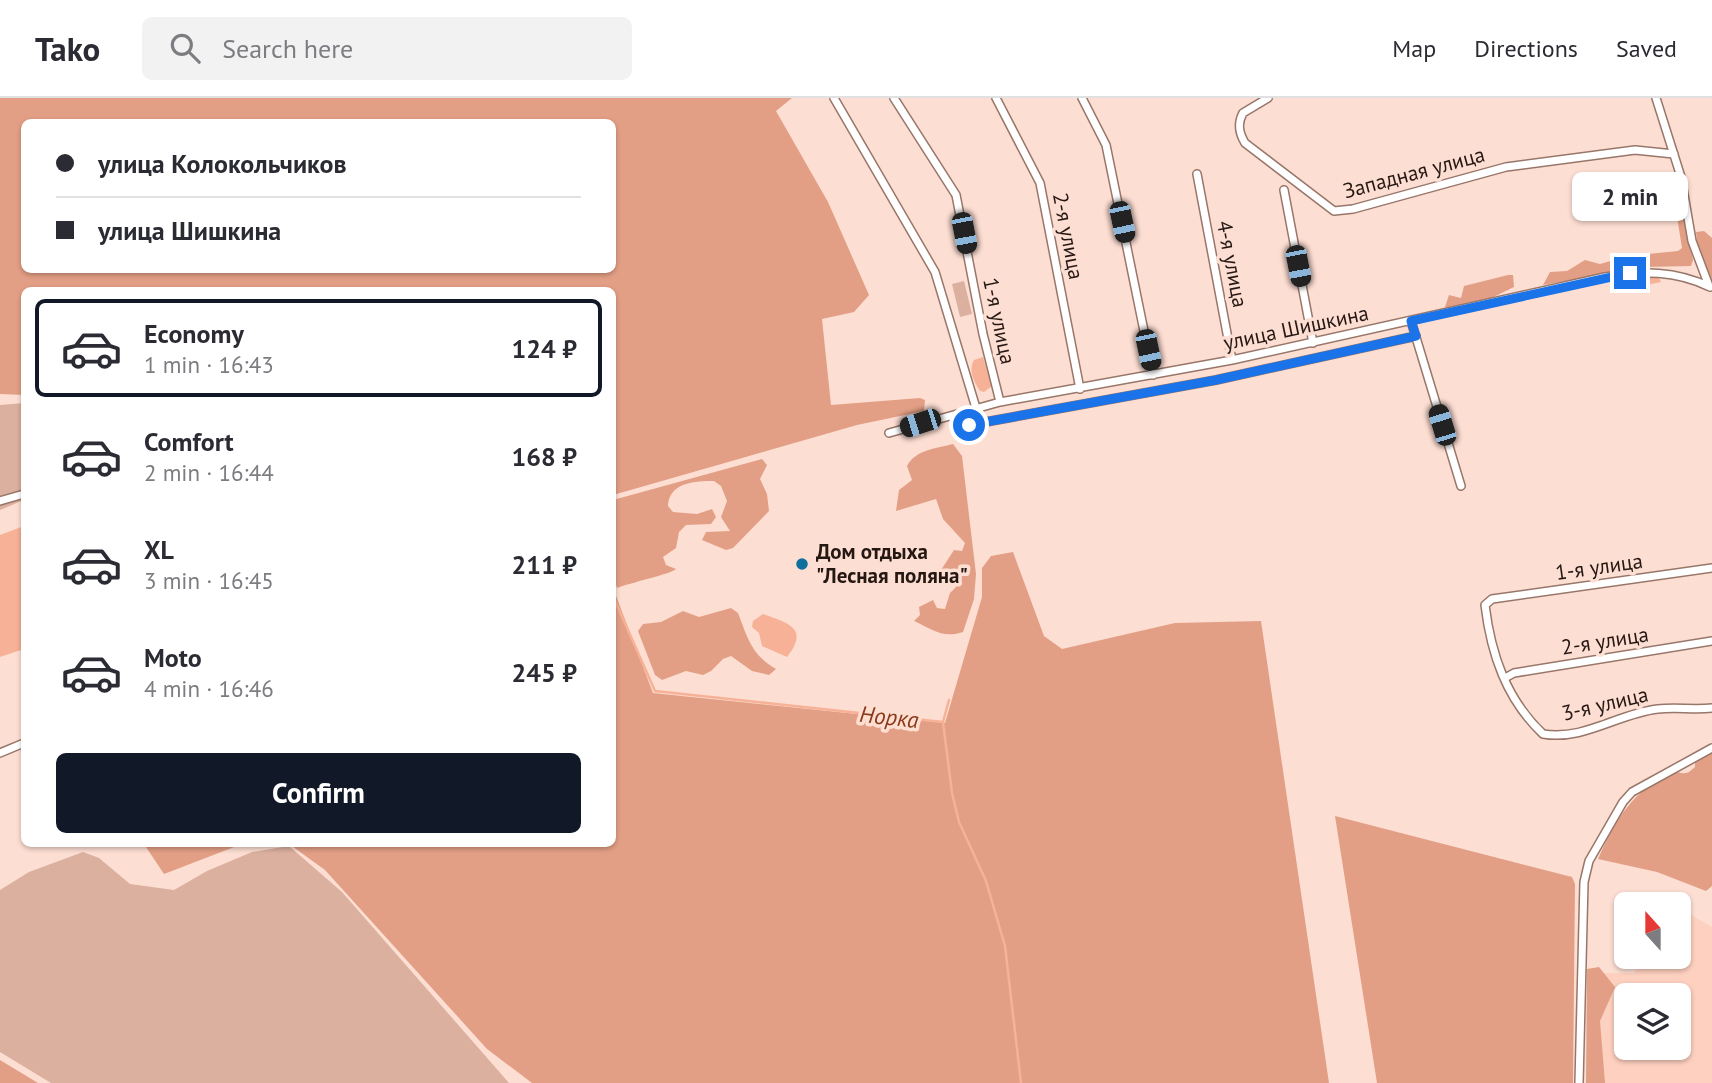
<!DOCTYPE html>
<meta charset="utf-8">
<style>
:root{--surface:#fff;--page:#f2f2f3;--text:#2b2b33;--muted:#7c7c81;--line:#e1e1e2;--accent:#111827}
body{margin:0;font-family:"PT Sans",sans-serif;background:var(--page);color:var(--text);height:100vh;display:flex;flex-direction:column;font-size:26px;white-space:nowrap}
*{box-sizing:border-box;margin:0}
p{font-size:23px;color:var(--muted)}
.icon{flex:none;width:38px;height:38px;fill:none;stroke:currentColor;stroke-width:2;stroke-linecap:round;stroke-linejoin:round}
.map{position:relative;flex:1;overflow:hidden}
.drawer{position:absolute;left:21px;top:189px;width:595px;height:560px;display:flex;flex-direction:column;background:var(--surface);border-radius:10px;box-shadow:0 2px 5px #0004}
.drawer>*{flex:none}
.banner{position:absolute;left:21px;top:21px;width:595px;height:154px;border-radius:10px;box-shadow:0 2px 5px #0004;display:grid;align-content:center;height:154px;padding:0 35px;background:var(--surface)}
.needle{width:46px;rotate:339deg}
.controls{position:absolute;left:1614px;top:794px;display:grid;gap:14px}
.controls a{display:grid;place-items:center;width:77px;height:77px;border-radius:10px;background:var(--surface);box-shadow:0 2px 5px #0004;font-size:35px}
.end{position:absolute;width:32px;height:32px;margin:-16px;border:9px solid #1a73e8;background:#fff;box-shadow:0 0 0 4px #fff}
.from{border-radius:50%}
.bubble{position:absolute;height:49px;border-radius:10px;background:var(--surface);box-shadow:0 2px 5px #0004;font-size:23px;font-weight:700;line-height:49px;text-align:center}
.car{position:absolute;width:21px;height:42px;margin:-21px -10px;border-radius:9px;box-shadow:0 0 5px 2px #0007;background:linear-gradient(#222 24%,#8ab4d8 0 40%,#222 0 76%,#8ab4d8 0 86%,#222 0)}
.banner b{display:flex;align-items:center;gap:24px;height:66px;font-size:26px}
.banner b+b{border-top:2px solid var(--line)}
.banner i{width:18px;height:18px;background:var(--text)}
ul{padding:12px 0 0;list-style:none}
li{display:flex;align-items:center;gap:21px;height:98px;margin:0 14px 10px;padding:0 21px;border:4px solid transparent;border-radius:10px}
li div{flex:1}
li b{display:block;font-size:26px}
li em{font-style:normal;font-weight:700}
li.active{border-color:var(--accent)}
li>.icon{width:63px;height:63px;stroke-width:1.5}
.action{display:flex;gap:14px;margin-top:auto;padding:14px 35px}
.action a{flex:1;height:80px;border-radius:10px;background:var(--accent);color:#fff;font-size:28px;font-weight:700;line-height:80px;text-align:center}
header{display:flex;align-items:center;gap:42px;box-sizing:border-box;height:98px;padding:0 35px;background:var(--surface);border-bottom:2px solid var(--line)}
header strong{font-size:33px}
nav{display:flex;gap:38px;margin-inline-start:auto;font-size:24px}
.search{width:490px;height:63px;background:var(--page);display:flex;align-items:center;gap:18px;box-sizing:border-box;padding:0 24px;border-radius:10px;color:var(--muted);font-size:26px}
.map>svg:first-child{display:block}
</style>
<header>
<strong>Tako</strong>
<div class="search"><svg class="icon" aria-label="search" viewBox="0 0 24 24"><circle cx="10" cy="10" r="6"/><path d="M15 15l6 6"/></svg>Search here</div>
<nav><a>Map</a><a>Directions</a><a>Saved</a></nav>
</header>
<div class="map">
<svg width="1712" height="985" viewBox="0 0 1712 985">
<rect width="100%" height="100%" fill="#fdded3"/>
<path fill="#fed0bf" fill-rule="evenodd" d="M1686 814 1712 829V985H1589V875H1635L1638 859H1678V820ZM1626 898H1678V950H1626Z"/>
<path fill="#dbb09f" d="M964 183 972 216 960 219 952 186Z
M24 305V402L0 412V307Z
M289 748 342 794 509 985H51L0 954V792L29 774 83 754 99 760 130 786 174 792 207 773 252 754Z"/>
<path fill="#e39f85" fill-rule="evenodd" d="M0 0H792L776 13 828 104 869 197 854 214 822 221 831 307 920 300 925 302 924 313 857 327 613 397 612 192H24V297L0 296ZM24 24H612V172H24Z
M1675 106 1682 110 1693 162 1691 168 1646 169 1543 187 1550 174 1567 173 1585 162 1600 166 1628 158 1678 153 1682 150Z
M1704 133 1712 140V182L1698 150 1696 134Z
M1508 177H1513L1514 189C1497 197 1465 215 1445 209L1449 197 1461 200 1464 188Z
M953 346 962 358 976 476 974 501 963 534C943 541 932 531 914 523L920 517 919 509 933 502 937 510 945 511 950 495 956 489 951 482 942 480 941 472 954 452 962 453 965 445 943 421 936 401 896 413 899 392 912 382 907 368C915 352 937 350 953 346Z
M762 361 767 367 760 381 767 396 769 413 733 450 726 452 702 442 706 434 730 433 721 419 727 403 721 388 714 383C696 383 669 384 668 408L673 414 697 416 712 411 716 419 711 426 686 427 679 434 676 450 663 459 666 467 676 471C671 476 629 485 617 490L613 478V402Z
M1013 454 1044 538 1062 551 1175 525 1261 523 1329 985H532L487 951 325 772 289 746H612L613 490 653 595 945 625 982 499V470L991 458Z
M731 510 738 515C747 538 751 557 776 571L769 577 752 573 731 558 723 561 711 573 703 577 686 573 662 582 655 577 638 533 643 526 661 524 683 513 699 519Z
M1712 654V788L1706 793 1657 774 1598 761C1615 723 1633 690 1674 675 1680 673 1683 677 1689 674L1695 669V664Z
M1335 718 1572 779 1575 786 1573 985H1377Z
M144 746H242L164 776Z
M1599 869 1615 889 1600 923 1605 985H1586L1587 871Z
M0 962 38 985H0Z"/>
<path fill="#f7b196" d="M1643 179 1659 180 1661 184 1620 192 1616 187 1619 183Z
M983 259 992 288 984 294 980 293C974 284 968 272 974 262Z
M24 428V551L0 559V437Z
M763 516C788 525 810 530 787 559L762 548 759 535 752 529 753 523Z"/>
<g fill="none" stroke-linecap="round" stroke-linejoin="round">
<path stroke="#f7b196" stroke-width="2.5" d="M612 496 655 593 943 624 952 695 959 724 986 783 1005 848 1021 985
M943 624 949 602"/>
<g stroke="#987669" stroke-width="10">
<path id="street" d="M834 0 935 174 976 310
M894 0 956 97 983 236 1000 304
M996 0 1040 85 1080 291
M1082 0 1106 47 1153 277
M1268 0 1243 15C1237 26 1239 35 1245 45L1334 113 1353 111 1506 69 1635 52 1674 56
M1656 0 1681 79 1692 143 1709 188
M1197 76 1232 262
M1284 92 1313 245
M1411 223 1461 388
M969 327 1216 282 1416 238
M889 335 1000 304 1232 262 1605 179C1644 173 1674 172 1710 189
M0 403 24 396
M1712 470 1492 501 1485 507C1491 556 1506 601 1543 636 1584 643 1619 615 1658 611 1676 609 1694 612 1712 610
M1505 580 1514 575 1712 543
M0 655 24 645
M1579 985 1584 784 1589 763 1623 704 1632 694 1712 650"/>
</g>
<use href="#street" stroke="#fff" stroke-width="7"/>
</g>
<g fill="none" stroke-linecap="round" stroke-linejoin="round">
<path stroke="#1a73e8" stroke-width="9" d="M969 327 1216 282 1416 238 1411 223 1630 175"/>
</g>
<circle fill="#0f6f9d" stroke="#fdded3" stroke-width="2.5" cx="802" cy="466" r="7"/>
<g text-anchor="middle" stroke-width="7" stroke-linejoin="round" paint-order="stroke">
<g font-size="21" fill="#251712" stroke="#fdded3">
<text transform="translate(1414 75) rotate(-15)" y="7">Западная улица</text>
<text transform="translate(1068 138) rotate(79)" y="7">2-я улица</text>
<text transform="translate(1232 166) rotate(79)" y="7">4-я улица</text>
<text transform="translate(999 223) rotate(78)" y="7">1-я улица</text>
<text transform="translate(1296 230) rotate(-12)" y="7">улица Шишкина</text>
<text transform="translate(1599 469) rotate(-8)" y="7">1-я улица</text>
<text transform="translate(1605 543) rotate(-9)" y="7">2-я улица</text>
<text transform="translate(1605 606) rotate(-13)" y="7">3-я улица</text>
</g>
<g font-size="21" font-weight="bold" fill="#251712" stroke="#fdded3" text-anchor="start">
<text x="816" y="461">Дом отдыха<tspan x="816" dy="24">"Лесная поляна"</tspan></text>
</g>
<g font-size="23" font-style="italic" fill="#8b3a17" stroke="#fdded3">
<text transform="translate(889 619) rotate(6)" y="8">Норка</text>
</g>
</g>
</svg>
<div class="controls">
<a><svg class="needle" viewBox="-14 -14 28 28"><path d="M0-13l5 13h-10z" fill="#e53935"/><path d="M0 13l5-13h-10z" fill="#7c7c81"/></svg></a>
<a><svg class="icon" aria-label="layers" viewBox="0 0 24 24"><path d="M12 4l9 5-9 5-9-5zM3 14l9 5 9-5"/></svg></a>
</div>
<i class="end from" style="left:969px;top:327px"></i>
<i class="end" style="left:1630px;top:175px"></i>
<div class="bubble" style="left:1572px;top:74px;width:116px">2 min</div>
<i class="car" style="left:1122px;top:124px;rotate:168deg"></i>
<i class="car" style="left:964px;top:135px;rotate:169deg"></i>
<i class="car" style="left:1298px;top:168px;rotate:169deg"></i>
<i class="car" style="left:1148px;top:252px;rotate:168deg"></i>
<i class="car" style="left:920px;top:325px;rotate:252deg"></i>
<i class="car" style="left:1442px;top:327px;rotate:343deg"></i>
<div class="banner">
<b><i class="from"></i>улица Колокольчиков</b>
<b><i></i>улица Шишкина</b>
</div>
<section class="drawer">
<ul>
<li class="active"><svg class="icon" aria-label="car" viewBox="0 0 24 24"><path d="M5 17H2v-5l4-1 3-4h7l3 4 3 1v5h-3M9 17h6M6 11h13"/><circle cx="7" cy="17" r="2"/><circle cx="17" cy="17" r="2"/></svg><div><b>Economy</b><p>1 min · 16:43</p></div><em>124 ₽</em></li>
<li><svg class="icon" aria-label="car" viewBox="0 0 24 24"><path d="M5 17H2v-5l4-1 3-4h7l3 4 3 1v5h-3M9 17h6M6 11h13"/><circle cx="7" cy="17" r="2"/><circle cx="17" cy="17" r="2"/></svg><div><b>Comfort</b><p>2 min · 16:44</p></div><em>168 ₽</em></li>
<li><svg class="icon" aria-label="car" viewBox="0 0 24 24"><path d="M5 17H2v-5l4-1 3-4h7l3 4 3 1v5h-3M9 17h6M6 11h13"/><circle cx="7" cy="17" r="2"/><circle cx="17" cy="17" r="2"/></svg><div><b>XL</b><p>3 min · 16:45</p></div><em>211 ₽</em></li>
<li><svg class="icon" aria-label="car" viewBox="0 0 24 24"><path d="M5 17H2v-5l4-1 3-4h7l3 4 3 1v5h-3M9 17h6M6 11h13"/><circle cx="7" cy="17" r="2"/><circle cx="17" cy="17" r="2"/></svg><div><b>Moto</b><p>4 min · 16:46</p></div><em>245 ₽</em></li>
</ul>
<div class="action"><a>Confirm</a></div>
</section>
</div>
